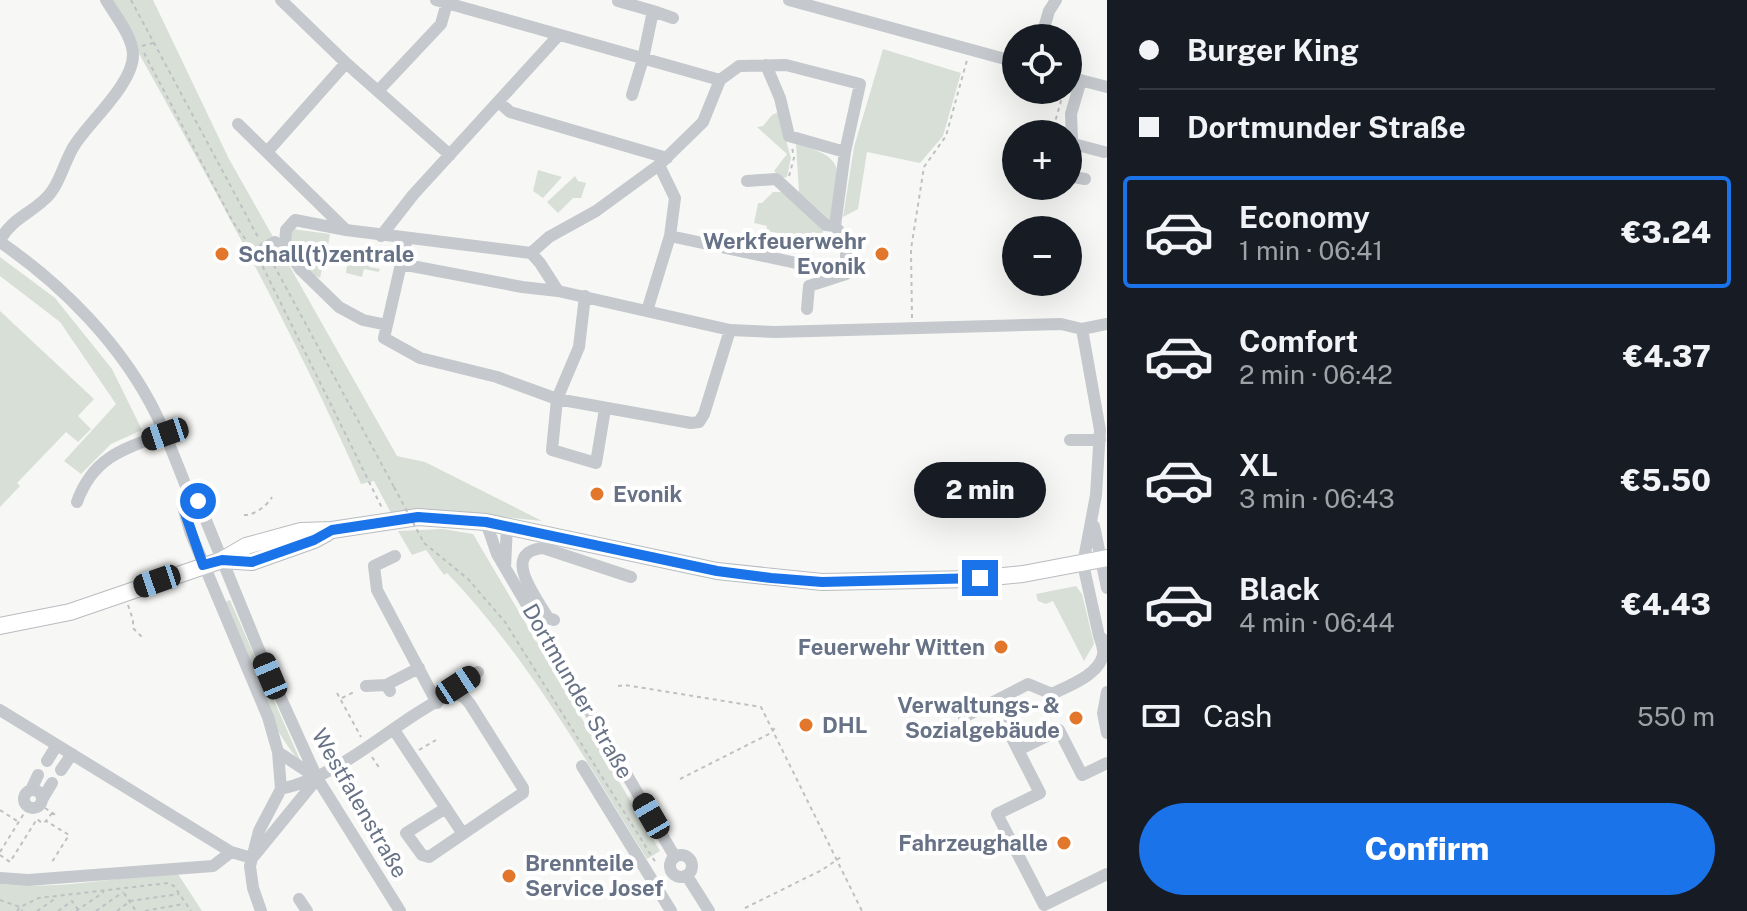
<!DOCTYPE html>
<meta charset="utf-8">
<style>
:root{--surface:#171b24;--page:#20242c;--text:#f1f3f6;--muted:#9ea1a6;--line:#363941;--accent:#1a73e8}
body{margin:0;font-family:"Public Sans",sans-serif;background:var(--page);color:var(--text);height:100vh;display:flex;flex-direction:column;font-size:30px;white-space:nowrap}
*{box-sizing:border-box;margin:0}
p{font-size:26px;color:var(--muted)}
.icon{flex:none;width:44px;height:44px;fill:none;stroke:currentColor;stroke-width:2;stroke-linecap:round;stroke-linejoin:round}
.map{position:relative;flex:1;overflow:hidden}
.details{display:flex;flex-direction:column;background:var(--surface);width:640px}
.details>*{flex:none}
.hud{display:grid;align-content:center;height:176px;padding:0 32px;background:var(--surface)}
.fabs{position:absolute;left:1002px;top:24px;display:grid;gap:16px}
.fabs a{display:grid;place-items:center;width:80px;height:80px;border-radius:50%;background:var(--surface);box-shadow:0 8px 32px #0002;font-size:40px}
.end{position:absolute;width:36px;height:36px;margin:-18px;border:10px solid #1a73e8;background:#fff;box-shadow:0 0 0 4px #fff}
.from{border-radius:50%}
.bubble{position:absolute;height:56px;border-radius:28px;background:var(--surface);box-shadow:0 8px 32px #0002;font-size:26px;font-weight:800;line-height:56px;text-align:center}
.car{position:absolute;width:24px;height:48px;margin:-24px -12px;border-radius:10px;box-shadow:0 0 6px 2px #0007;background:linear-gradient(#222 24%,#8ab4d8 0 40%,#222 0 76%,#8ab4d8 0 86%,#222 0)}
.hud b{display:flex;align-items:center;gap:28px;height:76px;font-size:30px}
.hud b+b{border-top:2px solid var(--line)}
.hud i{width:20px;height:20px;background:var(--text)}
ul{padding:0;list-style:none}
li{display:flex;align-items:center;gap:24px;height:112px;margin:0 16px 12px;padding:0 16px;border:4px solid transparent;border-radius:8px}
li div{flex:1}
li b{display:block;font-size:30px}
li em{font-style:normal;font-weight:800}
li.active{border-color:var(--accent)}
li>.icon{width:72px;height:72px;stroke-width:1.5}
.pay{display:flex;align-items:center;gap:20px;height:88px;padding:0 32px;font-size:30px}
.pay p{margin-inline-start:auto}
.primary-button{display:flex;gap:16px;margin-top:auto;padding:16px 32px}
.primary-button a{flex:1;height:92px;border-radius:48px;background:var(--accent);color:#fff;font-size:32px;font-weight:800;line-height:92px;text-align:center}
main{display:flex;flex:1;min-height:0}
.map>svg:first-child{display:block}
</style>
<main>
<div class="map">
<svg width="1107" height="911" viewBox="0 0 1107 911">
<rect width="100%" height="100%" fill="#f7f8f5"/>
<path fill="#d8dfd6" d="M109 0H153L229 159 397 456 425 462 542 521 423 509 391 513 374 481 361 484C287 317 198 159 109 0Z
M883 49 961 73 943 136 920 163 867 152 858 209 843 217 854 147Z
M778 112 791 158 787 177 783 178 774 171 787 154 757 127 763 126 772 115Z
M796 144C852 159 837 171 830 220L799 192Z
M538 170 562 177 543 198 533 191Z
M575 176 578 181 586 183 581 198H573L558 213 547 202Z
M773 192H783L824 229 822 234 812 232 808 246 794 243 795 236 766 231 767 226 754 223 758 203H762Z
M292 229 330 234 327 252 370 262 369 267 380 269 379 272 364 269 362 277 346 273 347 265 324 260 320 278 310 273 288 243Z
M0 257 55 298 112 369 142 430 111 444 81 474 64 461 116 404 60 322 0 276Z
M0 311 94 399 78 416 91 429 78 442 66 432 17 483 20 486 0 507Z
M443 529 473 534 660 851 647 859C586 761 528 657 447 573L444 575 426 550 412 555 398 531Z
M1076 586 1082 594 1094 644 1084 661 1053 601 1046 604 1038 601 1036 594Z
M230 600 301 762C269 731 241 646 222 603Z
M176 871 202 911H0V884C58 890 119 878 176 871Z"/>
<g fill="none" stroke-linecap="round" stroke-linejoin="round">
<g stroke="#b8bbc0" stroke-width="18">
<path id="major" d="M222 560 252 562 314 540 327 533
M0 626 70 612 222 560 246 546 301 531 332 530 418 517 486 522 717 571 822 582 971 579 1023 574 1107 558"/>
</g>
<path stroke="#bfc0c3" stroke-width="2" stroke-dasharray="4 4" stroke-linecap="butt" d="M131 0 259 239
M142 46 154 43
M144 53 233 222 251 247
M1035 127 1052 133 1064 90
M789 176 794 158 792 147
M270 258 394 487
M259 259 382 508
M912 318 911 249 924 167 946 136 967 60
M244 515C253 516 267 506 272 497
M424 543 468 579 505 622 656 863
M128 605 133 620V628L143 638
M618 686 625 685 761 707 862 911
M337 693 361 737
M342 698 354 692
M419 750 436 740
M372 757 380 769
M680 779 771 733 777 725
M45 808 57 816
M0 810 17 821
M52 813 46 821 69 835 52 862
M0 852 28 807
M0 855 10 862 37 819 42 823 46 821
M124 893 136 911
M0 900 20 907 39 898 168 883 174 886 191 911
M745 908 822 870 841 857
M17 911 20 907 22 911
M37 911 56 898
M58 911 72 901 79 911
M76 911 104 892
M96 911 123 892
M117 911 130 901 179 894
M145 911 183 904"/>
<path stroke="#c5c8cc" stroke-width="12" d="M281 0 346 63 450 155
M436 0 720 80 739 66 786 65 860 84 845 152 835 226 846 240V274L809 286 807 309
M789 0 1016 62
M618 1 653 11 643 59 632 95
M653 11 673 18
M1041 38 1049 11 1056 0
M766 65 780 98 789 136 845 152
M1068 77 1107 87
M378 91 441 24 447 3
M499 102 510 112 667 158
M238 124 346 230 531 253 540 263 558 291 730 330 775 332 1061 324 1082 329 1107 324
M1070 143 1104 152
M267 152 346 63
M1068 152 1072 138 1071 114 1081 80
M1068 176 1085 179
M747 181 776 179 826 225 835 226
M346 230 295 220 286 230 285 246 300 269 339 307 363 320 387 325
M381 236 413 195 558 36
M670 236 843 273
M407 238 384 338 420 358 497 377 557 399 691 423 699 422 704 414 730 330
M0 240C13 218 27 216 45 199 59 187 64 162 74 146 89 122 133 84 133 55 133 37 115 15 106 0
M0 242C63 285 123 346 157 416 169 442 179 469 190 496L198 501 259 650 317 778 400 911
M264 248 275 242
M531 253 549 237 596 211 659 165 703 122 720 80
M401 264 522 287 558 291
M585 296 579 347 557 399 552 450 596 463 605 409
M647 311 670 236 675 198 659 165
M1082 329 1100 430 1096 495 1083 564 1099 636 1107 643
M1070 440H1100
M190 496 183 507 191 534 268 717 278 752 281 789 259 831 250 866 253 888 261 911
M77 502C93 457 123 449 165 434
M486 522 497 554 675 857
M1094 526 1107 588
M395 556 374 566 377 590 437 703
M505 568 507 526
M554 620 548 618C538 600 499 552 543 548L631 577
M366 686 386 685
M390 691 386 685 419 668
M1107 692 1103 713 1107 733
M453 693 458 685 478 672
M994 702 1018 750
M0 710 231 852 252 858
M964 717 1028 684 1052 694C1068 686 1099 675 1103 655 1104 649 1101 641 1099 636
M394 730 463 834
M278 752 317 778
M47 761 57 745
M1107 763 1082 775 1059 730 1018 750 1040 793 997 814 1044 905 1107 874
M582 766 671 911
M61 770 72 754
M281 789C347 774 393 721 453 693L464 697 470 704 523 788V793L429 857 422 855 406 833 446 808
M24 799a9 9 0 1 1 18 0a9 9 0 1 1-18 0Z
M31 790 38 775
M43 798 52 783
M670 866a11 11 0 1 1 22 0a11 11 0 1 1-22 0Z
M254 856 316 780
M687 876 709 911
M0 878 28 880 213 866 231 852
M299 899 307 911"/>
<use href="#major" stroke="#fff" stroke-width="16"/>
<path stroke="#bfc0c3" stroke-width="2" stroke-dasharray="4 4" stroke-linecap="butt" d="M394 487 424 543"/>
</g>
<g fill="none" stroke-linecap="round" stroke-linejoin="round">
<path stroke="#1a73e8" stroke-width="10" d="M198 501 190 496 183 507 203 565 222 560 252 562 314 540 332 530 418 517 486 522 717 571 771 578 822 582 980 578"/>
</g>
<g fill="#e2772b" stroke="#fff" stroke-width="3">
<circle cx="222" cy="254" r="8"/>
<circle cx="882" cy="254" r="8"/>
<circle cx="597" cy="494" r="8"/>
<circle cx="1001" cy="647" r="8"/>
<circle cx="1076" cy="718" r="8"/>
<circle cx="806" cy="725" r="8"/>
<circle cx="1064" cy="843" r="8"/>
<circle cx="509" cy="876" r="8"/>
</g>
<g text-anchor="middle" stroke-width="8" stroke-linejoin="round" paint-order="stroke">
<g font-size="22" font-weight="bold" fill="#677286" stroke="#fff" text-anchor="end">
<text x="866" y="249">Werkfeuerwehr<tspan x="866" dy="25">Evonik</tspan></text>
<text x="238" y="262" text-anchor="start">Schall(t)zentrale</text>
<text x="613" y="502" text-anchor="start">Evonik</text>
<text x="985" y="655">Feuerwehr Witten</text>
<text x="1060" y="713">Verwaltungs- &amp;<tspan x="1060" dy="25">Sozialgebäude</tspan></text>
<text x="822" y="733" text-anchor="start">DHL</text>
<text x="1048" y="851">Fahrzeughalle</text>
<text x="525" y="871" text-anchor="start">Brennteile<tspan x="525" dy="25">Service Josef</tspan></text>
</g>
<g font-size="22" fill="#677286" stroke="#fff">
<text transform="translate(578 691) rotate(60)" y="8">Dortmunder Straße</text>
<text transform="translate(360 803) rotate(60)" y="8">Westfalenstraße</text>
</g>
</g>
</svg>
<div class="fabs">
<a><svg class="icon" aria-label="locate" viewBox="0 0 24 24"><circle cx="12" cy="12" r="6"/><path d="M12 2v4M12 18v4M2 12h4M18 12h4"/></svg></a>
<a>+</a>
<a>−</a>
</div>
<i class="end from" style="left:198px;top:501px"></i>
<i class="end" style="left:980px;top:578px"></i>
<div class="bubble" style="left:914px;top:462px;width:132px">2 min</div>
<i class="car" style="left:165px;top:434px;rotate:251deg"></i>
<i class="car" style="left:157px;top:581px;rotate:251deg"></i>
<i class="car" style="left:270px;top:676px;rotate:337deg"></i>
<i class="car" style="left:458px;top:685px;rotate:57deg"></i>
<i class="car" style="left:651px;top:816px;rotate:330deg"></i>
</div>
<section class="details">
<div class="hud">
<b><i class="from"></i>Burger King</b>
<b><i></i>Dortmunder Straße</b>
</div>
<ul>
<li class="active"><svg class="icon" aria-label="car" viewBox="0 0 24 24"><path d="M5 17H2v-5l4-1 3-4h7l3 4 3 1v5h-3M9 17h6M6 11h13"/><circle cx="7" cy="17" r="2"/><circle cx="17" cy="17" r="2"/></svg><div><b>Economy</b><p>1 min · 06:41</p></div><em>€3.24</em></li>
<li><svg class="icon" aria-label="car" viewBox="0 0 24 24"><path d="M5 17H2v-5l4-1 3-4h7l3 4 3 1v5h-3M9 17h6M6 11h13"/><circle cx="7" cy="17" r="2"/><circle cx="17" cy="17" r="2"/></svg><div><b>Comfort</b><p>2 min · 06:42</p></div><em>€4.37</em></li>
<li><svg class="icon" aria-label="car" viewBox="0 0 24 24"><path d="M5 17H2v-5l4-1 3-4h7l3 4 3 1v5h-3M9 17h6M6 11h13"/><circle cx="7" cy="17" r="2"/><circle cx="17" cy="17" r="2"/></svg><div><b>XL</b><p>3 min · 06:43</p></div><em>€5.50</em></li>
<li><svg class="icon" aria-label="car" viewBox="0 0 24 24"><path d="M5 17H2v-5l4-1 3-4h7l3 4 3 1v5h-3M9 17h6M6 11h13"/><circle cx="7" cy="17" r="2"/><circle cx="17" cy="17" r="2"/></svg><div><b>Black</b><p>4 min · 06:44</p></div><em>€4.43</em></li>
</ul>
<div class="pay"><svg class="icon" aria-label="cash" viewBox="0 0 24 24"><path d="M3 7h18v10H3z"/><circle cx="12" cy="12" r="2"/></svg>Cash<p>550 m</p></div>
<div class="primary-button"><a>Confirm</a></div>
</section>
</main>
